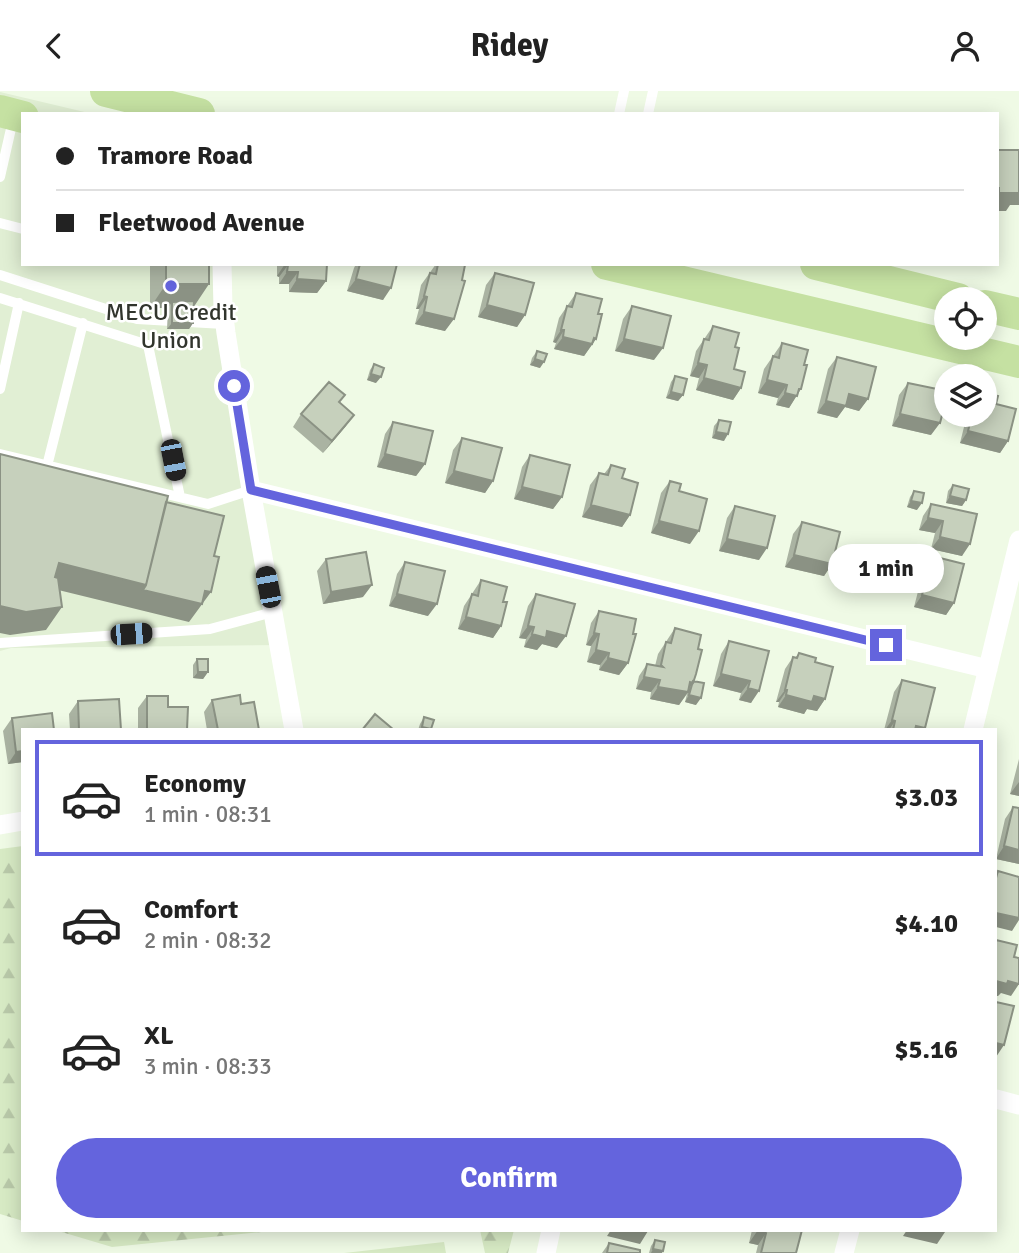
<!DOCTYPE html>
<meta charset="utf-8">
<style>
:root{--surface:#fff;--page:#f2f2f2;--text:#222;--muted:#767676;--line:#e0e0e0;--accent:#6464dd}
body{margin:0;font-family:Signika,sans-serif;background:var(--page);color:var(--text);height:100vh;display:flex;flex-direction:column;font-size:26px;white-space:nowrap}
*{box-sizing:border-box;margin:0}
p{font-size:23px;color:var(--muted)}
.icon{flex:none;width:38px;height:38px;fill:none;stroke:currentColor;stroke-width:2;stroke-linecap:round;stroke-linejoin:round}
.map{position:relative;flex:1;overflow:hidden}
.panel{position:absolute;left:21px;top:637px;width:976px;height:504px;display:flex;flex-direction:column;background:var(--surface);border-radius:0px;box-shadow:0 4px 18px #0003}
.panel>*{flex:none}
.guide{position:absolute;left:21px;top:21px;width:978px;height:154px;border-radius:0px;box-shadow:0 4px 18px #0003;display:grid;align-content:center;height:154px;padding:0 35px;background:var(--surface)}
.tools{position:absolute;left:934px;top:196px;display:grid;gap:14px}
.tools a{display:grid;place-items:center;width:63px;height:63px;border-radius:50%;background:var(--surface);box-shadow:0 4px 18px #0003;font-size:35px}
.end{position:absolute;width:32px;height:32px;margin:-16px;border:9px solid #6464dd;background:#fff;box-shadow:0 0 0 4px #fff}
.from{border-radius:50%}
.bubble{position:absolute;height:49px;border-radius:24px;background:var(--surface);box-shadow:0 4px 18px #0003;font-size:23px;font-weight:800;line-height:49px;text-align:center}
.car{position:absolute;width:21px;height:42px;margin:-21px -10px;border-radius:9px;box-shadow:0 0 5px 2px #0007;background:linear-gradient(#222 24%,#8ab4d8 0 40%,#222 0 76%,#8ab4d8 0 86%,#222 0)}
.guide b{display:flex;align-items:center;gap:24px;height:66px;font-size:26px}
.guide b+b{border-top:2px solid var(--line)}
.guide i{width:18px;height:18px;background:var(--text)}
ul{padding:12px 0 0;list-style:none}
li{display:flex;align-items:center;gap:21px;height:116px;margin:0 14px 10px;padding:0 21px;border:4px solid transparent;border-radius:0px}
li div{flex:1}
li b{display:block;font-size:26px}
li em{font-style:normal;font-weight:800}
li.active{border-color:var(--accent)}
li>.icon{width:63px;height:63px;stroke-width:1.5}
.button{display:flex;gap:14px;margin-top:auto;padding:14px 35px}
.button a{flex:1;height:80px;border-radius:42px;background:var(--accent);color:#fff;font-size:28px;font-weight:800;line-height:80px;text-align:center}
header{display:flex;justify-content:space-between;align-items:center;height:91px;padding:0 35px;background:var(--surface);font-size:32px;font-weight:800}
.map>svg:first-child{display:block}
</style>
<header><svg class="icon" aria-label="back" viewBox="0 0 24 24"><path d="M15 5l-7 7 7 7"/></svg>Ridey<svg class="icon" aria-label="person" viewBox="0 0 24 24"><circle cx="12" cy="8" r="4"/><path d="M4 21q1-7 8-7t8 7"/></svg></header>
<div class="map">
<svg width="1019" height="1162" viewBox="0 0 1019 1162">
<defs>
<pattern id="forest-firs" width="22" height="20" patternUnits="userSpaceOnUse" patternTransform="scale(1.75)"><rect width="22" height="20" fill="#d7eac4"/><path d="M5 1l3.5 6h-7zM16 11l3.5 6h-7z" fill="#b9c9a9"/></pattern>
</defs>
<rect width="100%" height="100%" fill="#effae5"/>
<path fill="#e1efd4" d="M0 1 93 23H23V173H228L226 224 281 554 11 557 0 560Z"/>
<path fill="#d7eac4" d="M444 1151 446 1162H344Z"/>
<path fill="url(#forest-firs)" d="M23 755V1130L0 1123V758Z
M55 1139H281L112 1156Z
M480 1139H514L508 1162H485Z"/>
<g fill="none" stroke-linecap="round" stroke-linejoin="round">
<path stroke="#fff" stroke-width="10" d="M619 23 624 0
M648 23 653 0
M0 86 13 29
M0 132 23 138
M0 184 137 228 224 233
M0 207 148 254 180 406
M0 298 19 212
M0 363 208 413 251 399
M47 375 83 232
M0 552 210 538 273 521"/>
<path stroke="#fff" stroke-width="19" d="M222 173 223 218 226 242 251 399 294 639
M251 399 988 578
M973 639 1019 449
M0 734 23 730
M996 1008 1019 1014
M546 1162 551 1139
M844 1162 850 1139"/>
<path stroke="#c5e1a2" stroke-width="32" d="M106 0 199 23
M0 20 23 26
M607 173 1019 271
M816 173 958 208
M985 215 1019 223"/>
</g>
<path fill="#aab3a2" d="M150 173H209L194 216 193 232 189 238H167L168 217H150Z
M277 173H327L326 190 317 202 289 201V193H279V186L277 185Z
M356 173H397L383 209 347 200 354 177Z
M436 173H461L445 240 415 233 419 218H416L421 194Z
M495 182 525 224 517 236 478 226 486 194Z
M576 202 598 223 596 248 584 265 554 258 556 252 553 251 559 227Z
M632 215 654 269 615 260 623 228Z
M713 235 735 256 734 278 741 297 733 309 696 299 699 287 690 285 696 260Z
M782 252 798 302 789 317 776 314 778 307 758 302 764 278Z
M537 260 540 277 530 274 532 267Z
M837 266 868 308 859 320 845 316 837 327 817 322 828 278Z
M374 273 376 292 367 289 370 279Z
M675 285 683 304 678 310 666 307 671 291Z
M908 292 931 344 892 335 899 304Z
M989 303 996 313 1008 350 1000 362 960 352 967 324H985V308Z
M301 323 354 324 345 336 323 362 293 336Z
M719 329 724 350 712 347 714 335Z
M393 331 425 373 416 385 377 376 385 343Z
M462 347 493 390 485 402 445 392 453 359Z
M530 364 562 406 553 418 514 408 522 376Z
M611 374 622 387 630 424 622 436 582 426 590 394 599 382 604 383Z
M670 390 679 400 690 453 651 442 661 402Z
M953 394 966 409 962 415 946 412 948 400Z
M914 400 917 419 907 416 910 406Z
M931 413 977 423 962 465 931 458 935 442 919 439 923 425Z
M735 415 759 469 719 460 727 427Z
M802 431 832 473 824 485 785 476 793 443Z
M932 465 954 512 946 524 914 516 924 477Z
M326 468 363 506 323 513 317 480Z
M405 471 428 525 389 515 397 483Z
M481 489 503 511 501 535 493 547 458 538 464 515Z
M536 503 557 557 542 553 537 559 524 556 526 548 519 547 528 515Z
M599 520 628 572 619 584 599 579 600 574 587 571 591 555 586 554 591 532Z
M675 537 698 558 693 590 696 614 685 611 687 603 679 614 650 608 651 601 636 598 639 585 647 573 655 575 658 563Z
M729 550 769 560 751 612 739 609 741 602 713 595 721 563Z
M799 562 815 571 825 608 817 620 807 618 804 623 778 616 779 611H776L785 578 793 566 795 567Z
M197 568 208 581 203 588 193 587V574Z
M902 589 925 637 924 639H884L894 601Z
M147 605 187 639H138V617Z
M212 609 259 639H207L204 621Z
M78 610 121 639H70L69 623Z
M424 626 431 639H418L420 633Z
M12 627 23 639V671L8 673 3 640Z
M1019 668V705L1010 703Z
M1013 716 1019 773 996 768 1005 728Z
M752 1139H802L796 1162H756L758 1154 749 1152Z
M655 1149 662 1162H649L651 1155Z
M609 1152 640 1162H602Z"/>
<path fill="#8b9284" d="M1019 96V114H1010L1006 120H998V104L999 102Z
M285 173 288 174 279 186 277 185Z
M287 181H298L289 193H279Z
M297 188 326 190 317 202 289 201Z
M356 188 391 197 383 209 347 200Z
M166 193H209L193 217 172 211 168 217H150Z
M424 205 427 206 419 218H416Z
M487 214 525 224 517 236 478 226Z
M424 221 454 228 445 240 415 233Z
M172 232H193L189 238H167Z
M561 239H564L556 252 553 251Z
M563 246 594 247 596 248 584 265 554 258Z
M624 248 663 257 654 269 615 260Z
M535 268 544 271 540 277 530 274Z
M698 272 707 274 699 287 690 285Z
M371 283 381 286 376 292 367 289Z
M704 287 741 297 733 309 696 299Z
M767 289 787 294 778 307 758 302Z
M799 298H801L789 317 776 314 785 302Z
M671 301 683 304 678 310 666 307Z
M849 303 868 308 859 320 845 316 837 327 817 322 826 310Z
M900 323 940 332 931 344 892 335Z
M354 324 345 336 323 362 332 350Z
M968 340 1008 350 1000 362 960 352Z
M716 341 728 343 724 350 712 347Z
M385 363 425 373 416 385 377 376Z
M454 380 493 390 485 402 445 392Z
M522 396 562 406 553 418 514 408Z
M950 405 966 409 962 415 946 412Z
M911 410 922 412 917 419 907 416Z
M591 414 630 424 622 436 582 426Z
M928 427 943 430 935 442 919 439Z
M659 430 699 440 690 453 651 442Z
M940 446 970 453 962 465 931 458Z
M727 448 767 457 759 469 719 460Z
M794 464 832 473 824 485 785 476Z
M59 472 205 500 211 501 189 531 42 495Z
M372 494 363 506 323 513 331 501Z
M397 503 437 513 428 525 389 515Z
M922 504 954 512 946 524 914 516Z
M0 515 62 516 46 539 10 544 0 542Z
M466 526 501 535 493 547 458 538Z
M528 535 534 536 526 548 519 547Z
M547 540 566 545 557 557 542 553 537 559 524 556 532 543Z
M594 542 599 543 591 555 586 554Z
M596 559 609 562 600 574 587 571Z
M608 567 628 572 619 584 599 579Z
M198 581H208L203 588 193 587Z
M721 583 750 590 741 602 713 595Z
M644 586 660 589 651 601 636 598Z
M690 591 693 592 686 601H688L679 614 650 608 658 596Z
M748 597 759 600 751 612 739 609Z
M785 599H787L779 611H776Z
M689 604 701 607 696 614 685 611Z
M786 604 814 605 825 608 817 620 807 618 804 623 778 616Z
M892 629 895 630 889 639H885Z
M916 635 925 637 924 639H913Z
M23 660V671L8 673 16 661Z
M1019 691V705L1010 703Z
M1004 755 1019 759V773L996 768Z
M996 822 1019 827V829L1012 840 996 836Z
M996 890H1008L1019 893 1011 905 1001 902 998 905H996Z
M996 952 1004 954 996 966Z
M611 1139H643L648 1140 640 1153 607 1145Z
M758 1139 766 1142 758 1154 749 1152Z
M907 1139H938L945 1141 937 1153 903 1145Z
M653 1158 663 1160 662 1162H651Z"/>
<path fill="#c6d0bc" stroke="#8b9284" stroke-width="2" d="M998 59H1019V102H999V97H998Z
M166 173H209V193H166Z
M285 173H327L326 190 297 188 298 181H287L288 174Z
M360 173H397L391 197 356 188Z
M438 173 465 174 462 189 465 190 454 228 424 221 427 206 424 205 430 182 436 183Z
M495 182 534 192 525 224 487 214Z
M576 202 602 208 598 223H602L596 248 594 247 592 253 563 246 564 239H561L567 215 572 216Z
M194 210 193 232H172V211Z
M632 215 671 225 663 257 624 248Z
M713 235 739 242 735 256 739 257 734 278 745 281 741 297 704 287 707 274 698 272 704 248 709 249Z
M782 252 808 259 804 274H807L801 298H799L797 305 785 302 787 294 767 289 773 265 779 267Z
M537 260 547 263 544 271 535 268Z
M837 266 876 276 868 308 849 303 846 315 826 310Z
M374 273 384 277 381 286 371 283Z
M675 285 687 288 683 304 671 301Z
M329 291 345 304 339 311 354 324 332 350 301 323Z
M908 292 947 300V305L940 332 900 323Z
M989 303 998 305 996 313 1016 318 1008 350 968 340 972 324H985V310L987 311Z
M719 329 731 331 728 343 716 341Z
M393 331 433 340 425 373 385 363Z
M462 347 502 357 493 390 454 380Z
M0 363 168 405 146 494 59 472 55 486 58 487 62 516 26 521 0 515Z
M530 364 570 374 562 406 522 396Z
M611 374 625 378 622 387 638 392 630 424 591 414 599 382 608 384Z
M670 390 681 393 679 400 707 408 699 440 659 430Z
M953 394 969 398 966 409 950 405Z
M914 400 924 402 922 412 911 410Z
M166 411 224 425 214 465 219 466 211 501 205 500 202 513 143 499 146 494Z
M931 413 977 423 970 453 940 446 943 430 928 427Z
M735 415 775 425 767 457 727 448Z
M802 431 840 441 832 473 794 464Z
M366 461 372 494 331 501 326 468Z
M932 465 964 473 954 512 922 504Z
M405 471 445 480 437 513 397 503Z
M481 489 507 496 503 511H507L501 535 466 526 472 503 478 505Z
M536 503 575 513 566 545 547 540 546 547 532 543 534 536 528 535Z
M599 520 636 528 633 543H636L628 572 608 567 609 562 596 559 599 543 594 542Z
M675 537 701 544 698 558 702 559 696 583 693 592 690 591 688 601 658 596 660 589 644 586 647 573 663 576 661 574 666 551 671 552Z
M729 550 769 560 759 600 748 597 750 590 721 583Z
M799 562 816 567 815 571 833 576 825 608 814 605 812 611 786 604 787 599H785L793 566 797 567Z
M197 568H208V581H198Z
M902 589 935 597 925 637 916 635 915 639H893L895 630 892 629Z
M693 590 704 592 701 607 689 604Z
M240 604 241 613 254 611 259 639H218L212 609Z
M147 605H168V616H188L187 639H147Z
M119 608 121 639H79L78 610Z
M52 622 54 639H23V660L16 661 12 627Z
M375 623 394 639H362Z
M424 626 434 629 431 638 422 636Z
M1013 716 1019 717V759L1004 755Z
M998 780 1019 786V827L996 822V787Z
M996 849 1017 854 1014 866 1019 867V893L1008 890 1007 893 996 890Z
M996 911 1014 915 1004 954 996 952Z
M758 1139H802L796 1162H761L766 1142Z
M655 1149 665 1151 663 1160 653 1158Z
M609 1152 640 1159V1162H607Z"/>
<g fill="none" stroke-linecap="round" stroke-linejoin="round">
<path stroke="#6464dd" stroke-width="9" d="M234 295 251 399 886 554"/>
</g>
<circle fill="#6464dd" stroke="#fff" stroke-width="2.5" cx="171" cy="195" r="7"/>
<g text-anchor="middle" stroke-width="5" stroke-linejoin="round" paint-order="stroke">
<g font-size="24" fill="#31352d" stroke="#fff">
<text x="171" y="229">MECU Credit<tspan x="171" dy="28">Union</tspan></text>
</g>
</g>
</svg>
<div class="tools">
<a><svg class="icon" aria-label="locate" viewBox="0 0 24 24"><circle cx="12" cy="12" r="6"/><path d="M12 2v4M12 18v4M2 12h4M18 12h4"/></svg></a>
<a><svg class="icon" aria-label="layers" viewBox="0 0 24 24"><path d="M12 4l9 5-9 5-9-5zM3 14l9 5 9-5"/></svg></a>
</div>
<i class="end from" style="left:234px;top:295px"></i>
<i class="end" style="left:886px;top:554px"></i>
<div class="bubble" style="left:828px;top:453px;width:116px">1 min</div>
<i class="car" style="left:173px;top:369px;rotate:169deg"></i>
<i class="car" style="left:268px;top:496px;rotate:349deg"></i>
<i class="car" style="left:131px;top:543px;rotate:86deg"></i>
<div class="guide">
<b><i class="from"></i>Tramore Road</b>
<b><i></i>Fleetwood Avenue</b>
</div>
<section class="panel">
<ul>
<li class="active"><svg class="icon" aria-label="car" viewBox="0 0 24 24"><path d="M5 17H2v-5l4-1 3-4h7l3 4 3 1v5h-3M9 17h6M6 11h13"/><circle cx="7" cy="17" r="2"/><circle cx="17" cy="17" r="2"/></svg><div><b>Economy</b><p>1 min · 08:31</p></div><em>$3.03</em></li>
<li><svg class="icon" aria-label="car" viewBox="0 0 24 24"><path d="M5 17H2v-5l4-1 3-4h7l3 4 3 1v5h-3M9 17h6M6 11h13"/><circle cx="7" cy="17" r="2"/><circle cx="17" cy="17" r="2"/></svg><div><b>Comfort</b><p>2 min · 08:32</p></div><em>$4.10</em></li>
<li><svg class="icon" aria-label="car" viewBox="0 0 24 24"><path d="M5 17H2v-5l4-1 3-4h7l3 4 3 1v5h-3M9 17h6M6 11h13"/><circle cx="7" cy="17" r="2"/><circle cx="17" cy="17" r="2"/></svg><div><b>XL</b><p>3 min · 08:33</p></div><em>$5.16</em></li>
</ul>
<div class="button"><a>Confirm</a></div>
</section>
</div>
